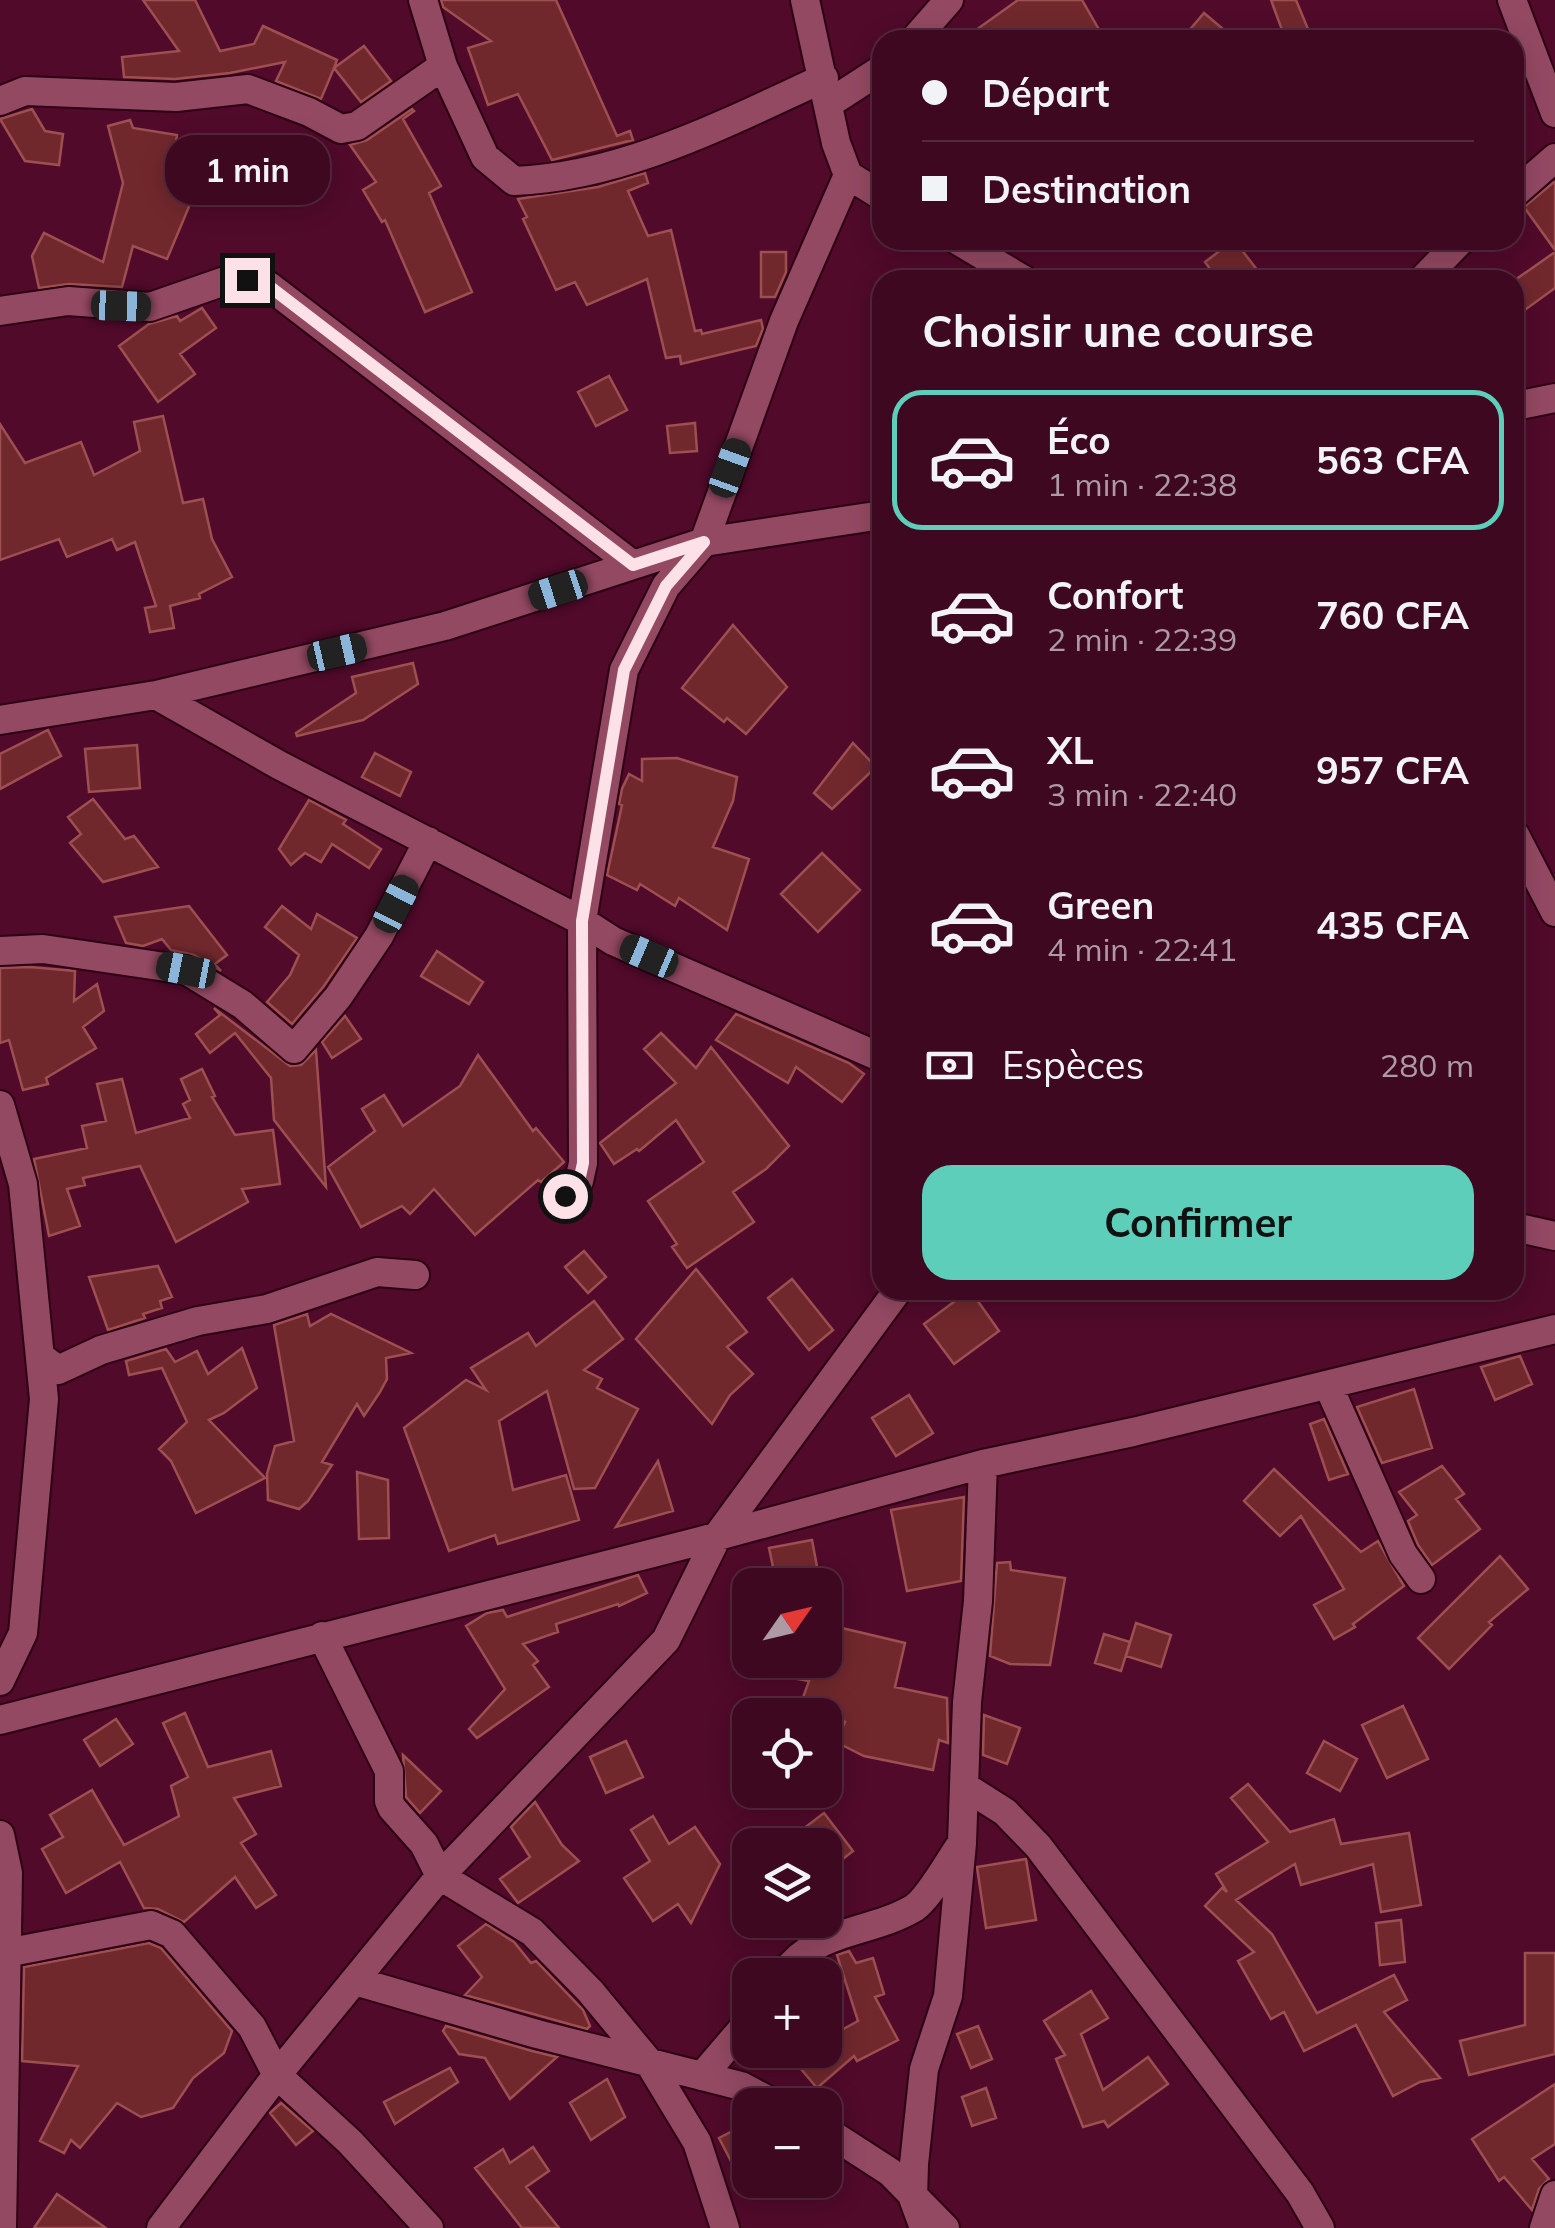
<!DOCTYPE html>
<html lang="fr">
<meta charset="utf-8">
<style>
:root{--surface:#3d0820;--page:#48162d;--text:#f1f3f6;--muted:#ad9aa5;--line:#56293e;--accent:#5dceb9}
body{margin:0;font-family:Mulish,sans-serif;background:var(--page);color:var(--text);height:100vh;display:flex;flex-direction:column;font-size:38px;white-space:nowrap}
*{box-sizing:border-box;margin:0}
p{font-size:32px;color:var(--muted)}
.icon{flex:none;width:55px;height:55px;fill:none;stroke:currentColor;stroke-width:2;stroke-linecap:round;stroke-linejoin:round}
.map{position:relative;flex:1;overflow:hidden}
.drawer{position:absolute;left:872px;top:270px;width:652px;height:1030px;display:flex;flex-direction:column;background:var(--surface);border-radius:30px;box-shadow:0 5px 25px #0003,0 0 0 2px var(--line)}
.drawer>*{flex:none}
.guide{position:absolute;left:872px;top:30px;width:652px;height:220px;border-radius:30px;box-shadow:0 5px 25px #0003,0 0 0 2px var(--line);display:grid;align-content:center;height:220px;padding:0 50px;background:var(--surface)}
.needle{width:65px;rotate:56deg}
.controls{position:absolute;left:732px;top:1568px;display:grid;gap:20px}
.controls a{display:grid;place-items:center;width:110px;height:110px;border-radius:20px;background:var(--surface);box-shadow:0 5px 25px #0003,0 0 0 2px var(--line);font-size:50px}
.end{position:absolute;width:45px;height:45px;margin:-22px;border:12px solid #fce1e8;background:#111;box-shadow:0 0 0 5px #111}
.from{border-radius:50%}
.bubble{position:absolute;height:70px;border-radius:30px;background:var(--surface);box-shadow:0 5px 25px #0003,0 0 0 2px var(--line);font-size:32px;font-weight:700;line-height:70px;text-align:center}
.car{position:absolute;width:30px;height:60px;margin:-30px -15px;border-radius:12px;box-shadow:0 0 8px 2px #0007;background:linear-gradient(#222 24%,#8ab4d8 0 40%,#222 0 76%,#8ab4d8 0 86%,#222 0)}
.guide b{display:flex;align-items:center;gap:35px;height:95px;font-size:38px}
.guide b+b{border-top:2px solid var(--line)}
.guide i{width:25px;height:25px;background:var(--text)}
ul{padding:0;list-style:none}
li{display:flex;align-items:center;gap:30px;height:140px;margin:0 20px 15px;padding:0 30px;border:5px solid transparent;border-radius:30px}
li div{flex:1}
li b{display:block;font-size:38px}
li em{font-style:normal;font-weight:700}
li.current{border-color:var(--accent)}
li>.icon{width:90px;height:90px;stroke-width:1.5}
h2{padding:0 50px;font-size:45px;line-height:120px}
.pay{display:flex;align-items:center;gap:25px;height:110px;padding:0 50px;font-size:38px}
.pay p{margin-inline-start:auto}
.button{display:flex;gap:20px;margin-top:auto;padding:20px 50px}
.button a{flex:1;height:115px;border-radius:30px;background:var(--accent);color:#111;font-size:40px;font-weight:700;line-height:115px;text-align:center}
.map>svg:first-child{display:block}
</style>
<div class="map">
<svg width="1555" height="2228" viewBox="0 0 1555 2228">
<rect width="100%" height="100%" fill="#510a2a"/>
<path fill="#71282d" stroke="#9d4f51" stroke-width="2.5" d="M143 0H195L220 51 254 44 263 26 337 60 334 68 364 46 391 81 361 102 334 68 321 99 276 81 285 62 230 73 175 79 124 77 122 57 179 51Z
M441 0H556L617 136 630 131 633 140 552 160 518 94 488 105 468 48 491 41 443 7Z
M1018 0H1082L1105 40H962Z
M1271 0H1296L1308 29 1285 38Z
M1204 13 1236 40H1181Z
M32 109 45 131 63 134 59 165 25 161 0 119Z
M412 109 414 111 403 119 441 186 429 193 472 292 425 312 385 220 382 222 363 190 376 182 350 145 367 140Z
M130 120 133 128 177 135 171 174 196 190 167 259 133 246 122 287 69 284 39 288 32 256 44 233 103 262 123 183 108 126Z
M645 173 648 183 628 191 648 236 671 230 695 331 701 330 702 334 761 320 763 329 756 346 681 364 680 356 666 358 647 279 587 305 575 282 556 290 523 219 527 217 518 199 598 187Z
M1554 182 1555 183V250L1524 207Z
M1234 240 1265 280H1218L1205 262Z
M761 252H786V272L775 297H761Z
M1555 252V288L1515 317V280Z
M202 308 216 328 180 354 195 374 158 402 119 346 149 324 177 316 180 321Z
M609 376 627 410 596 426 578 392Z
M163 416 183 503 203 499 212 539 232 577 199 594 200 598 170 606 174 628 150 632 145 608 156 606 135 542 117 550 112 539 67 557 59 539 0 560V424L25 463 81 442 94 475 140 451 134 422Z
M695 423 697 451 670 453 667 426Z
M733 625 787 687 746 734 727 718 724 722 682 688Z
M413 663 418 684 363 720 297 736 296 733 356 693 352 677Z
M48 730 61 756 0 789V754Z
M853 743 876 767 832 809 814 793Z
M137 745 140 788 89 792 85 749Z
M375 753 411 772 400 796 362 777Z
M677 758 737 777 733 801 713 847 749 859 727 930 679 898 675 906 640 884 637 890 607 875 622 805 619 804 622 789 629 774 642 781V759Z
M93 799 125 839 134 836 158 867 103 882 70 843 81 834 68 817Z
M309 800 346 820 343 824 381 849 369 868 332 844 321 862 305 853 291 865 279 849Z
M822 853 860 890 818 932 781 894Z
M189 906 227 955 215 964 221 971 194 955 171 950 162 939 143 946 126 943 115 917Z
M282 906 311 929 317 914 357 938 324 986 292 1024 267 1002 290 975 299 955 265 927Z
M437 951 483 982 469 1004 421 976Z
M30 967 75 971 74 1001 97 984 104 1011 83 1027 96 1048 46 1078 48 1084 23 1090 9 1040 0 1043V968Z
M214 1008 290 1066 301 1065 316 1050 326 1187 274 1120 271 1078 235 1033 210 1053 196 1034 220 1015Z
M736 1014 849 1063 864 1074 842 1102 796 1067 788 1083 716 1040Z
M345 1016 361 1039 332 1058 322 1042Z
M661 1033 696 1068 711 1047 789 1146 766 1169 733 1192 754 1222 687 1268 672 1247 677 1244 648 1201 704 1162 676 1120 639 1151 637 1149 614 1164 600 1143 676 1083 644 1049Z
M478 1055 533 1131 536 1128 564 1162 541 1182 538 1180 475 1235 434 1189 410 1214 402 1206 361 1227 328 1167 375 1131 362 1109 384 1095 403 1126 460 1086Z
M202 1069 215 1096 212 1097 235 1135 273 1130 280 1184 242 1189 248 1202 176 1242 140 1166 83 1178 85 1185 67 1189 80 1226 49 1236 34 1159 87 1148 82 1126 106 1121 97 1084 122 1079 136 1133 190 1118 183 1104 190 1100 181 1079Z
M584 1251 606 1277 588 1293 565 1267Z
M158 1266 172 1297 160 1301 162 1308 143 1314 145 1318 108 1330 89 1277Z
M696 1269 747 1332 727 1347 753 1374 730 1395 712 1424 636 1339Z
M792 1279 833 1330 809 1350 768 1298Z
M970 1290 999 1331 954 1364 924 1324Z
M594 1301 623 1339 584 1370 602 1379 597 1388 638 1409 595 1488 574 1489 547 1391 499 1421 513 1490 566 1475 579 1520 498 1544 495 1535 449 1551 404 1428 466 1380 486 1390 471 1368 528 1333 536 1346Z
M307 1314 310 1326 331 1314 411 1353 386 1358 387 1379 380 1392 364 1416 357 1404 322 1462 332 1465 308 1501 299 1509 268 1500 267 1474 275 1446 294 1441 274 1325Z
M242 1348 257 1388 224 1413 209 1420 265 1478 196 1513 171 1461 159 1449 187 1422 162 1368 129 1375 126 1361 166 1349 175 1362 197 1351 208 1374Z
M1520 1356 1532 1384 1495 1400 1481 1367Z
M1414 1389 1432 1448 1382 1463 1357 1407Z
M909 1395 933 1433 896 1456 872 1418Z
M1324 1419 1348 1474 1329 1480 1310 1424Z
M658 1461 673 1511 616 1527Z
M1442 1466 1464 1494 1456 1499 1480 1529 1432 1565 1418 1545 1408 1521 1417 1515 1399 1492Z
M1274 1469 1361 1552 1378 1541 1404 1586 1353 1624 1355 1627 1334 1639 1314 1605 1344 1589 1301 1516 1280 1536 1244 1501Z
M357 1472 388 1480 389 1538 359 1539Z
M964 1497 961 1581 907 1591 891 1510Z
M812 1540 818 1572 776 1581 769 1548Z
M1500 1556 1528 1589 1489 1622 1492 1625 1449 1669 1418 1638Z
M1010 1562 1011 1570 1065 1578 1050 1665 1010 1664 990 1656 997 1563Z
M638 1575 647 1593 619 1606 618 1604 556 1624 558 1632 523 1644 538 1661 533 1665 549 1687 477 1738 469 1729 505 1689 466 1626 487 1613 503 1610 507 1617Z
M1136 1623 1171 1635 1161 1667 1126 1656Z
M825 1624 905 1643 895 1687 947 1698 948 1743 939 1740 933 1770 864 1756 836 1742 845 1722 800 1706 809 1681 763 1673 764 1660H825Z
M1104 1634 1130 1642 1121 1671 1095 1663Z
M1403 1706 1428 1759 1387 1778 1362 1725Z
M185 1713 208 1767 271 1751 281 1786 234 1798 256 1834 241 1843 276 1895 256 1908 235 1877 184 1922 158 1909 144 1908 120 1862 66 1893 42 1849 63 1837 50 1815 92 1790 124 1845 179 1816 171 1786 188 1777 163 1723Z
M984 1715 1020 1728 1007 1764 983 1755Z
M116 1719 133 1744 100 1766 84 1740Z
M626 1741 643 1777 606 1793 590 1757Z
M1324 1741 1357 1759 1340 1791 1307 1773Z
M403 1755 441 1791 420 1813 406 1797Z
M1248 1784 1290 1832 1334 1819 1341 1844 1409 1833 1421 1905 1381 1912 1373 1864 1301 1885 1295 1864 1236 1900 1272 1934 1317 2013 1394 1975 1407 2000 1384 2012 1440 2078 1420 2082 1393 2096 1356 2025 1304 2051 1284 2012 1271 2019 1238 1961 1254 1952 1205 1906 1222 1888 1227 1892 1216 1874 1268 1842 1231 1798Z
M535 1802 562 1845 579 1861 518 1903 500 1879 530 1857 511 1827Z
M824 1813 853 1851 825 1873V1845H782Z
M653 1816 669 1844 695 1827 720 1864 691 1923 678 1904 653 1921 624 1878 650 1861 631 1830Z
M1026 1859 1036 1920 986 1928 977 1867Z
M1401 1920 1405 1962 1380 1965 1376 1923Z
M486 1924 514 1942 531 1963 536 1961 583 2010 590 2026 587 2029 465 1995 482 1977 458 1946Z
M149 1943 161 1948 232 2031 224 2053 193 2078 173 2108 141 2117 117 2103 80 2148 71 2140 64 2153 40 2141 78 2066 22 2061 24 1967Z
M849 1951 856 1963 873 1958 884 1994 875 1997 898 2040 857 2061 854 2056 817 2088 785 2050H825V2039L858 2021 837 1955Z
M1525 1953H1555V2054L1469 2075 1460 2041 1525 2025Z
M1091 1991 1108 2018 1081 2034 1103 2090 1148 2057 1168 2084 1108 2127 1104 2121 1083 2127 1056 2059 1065 2055 1044 2021Z
M446 2026 532 2051 557 2057 510 2099 485 2058 459 2054 443 2031Z
M978 2026 992 2059 971 2068 957 2034Z
M450 2068 458 2082 395 2124 384 2102Z
M607 2079 625 2117 591 2140 570 2103Z
M1555 2084V2144L1532 2159 1549 2179 1539 2189 1532 2210 1504 2177 1499 2181 1472 2139Z
M986 2088 996 2118 972 2126 962 2097Z
M281 2103 313 2131 296 2145 270 2113Z
M750 2122V2154L732 2163 719 2138Z
M533 2147 549 2171 526 2187 559 2228H522L475 2168 503 2149 510 2163Z
M57 2194 106 2228H34Z"/>
<g fill="none" stroke-linecap="round" stroke-linejoin="round">
<g stroke="#2e0013" stroke-width="32">
<path id="minor" d="M423 0 443 66 485 157 514 181C623 177 726 123 824 78
M805 0 836 143 848 175 882 196
M1512 0 1555 113
M914 40 949 0
M0 101 25 91 176 97 248 89 309 112 341 129 357 126 443 66
M828 104 882 69
M1515 193 1555 158
M957 240 1024 280
M1422 280 1461 240
M0 311 68 301 150 307 222 282 247 279 269 286 633 565
M1515 406 1555 398
M156 695 279 765 582 921 613 941 882 1058
M0 720 156 695 445 626 704 542 882 515
M1515 835 1555 912
M0 951 43 949 186 970 243 1005 294 1049 338 997 379 936 428 841
M0 1105 23 1184 44 1399 23 1633 0 1681
M565 1196 579 1181 583 1163 582 921 624 670 666 586 704 542 784 321 848 175
M1515 1227 1555 1236
M40 1356 58 1370 101 1350 198 1321 267 1309 377 1272 415 1275
M1328 1385 1403 1554 1421 1579
M322 1636 389 1771V1801L392 1808 424 1844 440 1876 532 1932 590 1991 648 2061 697 2142 725 2228
M0 1720 700 1541 983 1464 1133 1432 1555 1329
M964 1786 1005 1812 1038 1846 1300 2193 1320 2228
M0 1835 8 1873 2 2228
M6 1953 151 1925 172 1934 252 2027 277 2075 350 2142 429 2228
M783 1975C816 1928 868 1935 914 1908 929 1898 949 1861 961 1844
M355 1981 537 2034 741 2086 777 2105
M702 2076 750 2020
M825 2130 890 2172 945 2228
M161 2228 277 2075 440 1876 666 1640 718 1535 898 1290
M924 2228 913 2198 914 2164 924 2069 948 1996 962 1843 967 1702 978 1601 983 1464
M1544 2228 1555 2195"/>
</g>
<use href="#minor" stroke="#944963" stroke-width="28"/>
</g>
<g fill="none" stroke-linecap="round" stroke-linejoin="round">
<path stroke="#fce1e8" stroke-width="12" d="M247 280 269 286 633 565 704 542 666 586 624 670 582 921 583 1163 579 1181 565 1196"/>
</g>
</svg>
<div class="controls">
<a><svg class="needle" viewBox="-14 -14 28 28"><path d="M0-13l5 13h-10z" fill="#e53935"/><path d="M0 13l5-13h-10z" fill="#ad9aa5"/></svg></a>
<a><svg class="icon" aria-label="locate" viewBox="0 0 24 24"><circle cx="12" cy="12" r="6"/><path d="M12 2v4M12 18v4M2 12h4M18 12h4"/></svg></a>
<a><svg class="icon" aria-label="layers" viewBox="0 0 24 24"><path d="M12 4l9 5-9 5-9-5zM3 14l9 5 9-5"/></svg></a>
<a>+</a>
<a>−</a>
</div>
<i class="end from" style="left:565px;top:1196px"></i>
<i class="end" style="left:247px;top:280px"></i>
<div class="bubble" style="left:165px;top:135px;width:165px">1 min</div>
<i class="car" style="left:121px;top:306px;rotate:92deg"></i>
<i class="car" style="left:730px;top:468px;rotate:20deg"></i>
<i class="car" style="left:558px;top:590px;rotate:252deg"></i>
<i class="car" style="left:337px;top:652px;rotate:77deg"></i>
<i class="car" style="left:396px;top:904px;rotate:27deg"></i>
<i class="car" style="left:649px;top:956px;rotate:293deg"></i>
<i class="car" style="left:186px;top:970px;rotate:281deg"></i>
<div class="guide">
<b><i class="from"></i>Départ</b>
<b><i></i>Destination</b>
</div>
<section class="drawer">
<h2>Choisir une course</h2>
<ul>
<li class="current"><svg class="icon" aria-label="car" viewBox="0 0 24 24"><path d="M5 17H2v-5l4-1 3-4h7l3 4 3 1v5h-3M9 17h6M6 11h13"/><circle cx="7" cy="17" r="2"/><circle cx="17" cy="17" r="2"/></svg><div><b>Éco</b><p>1 min · 22:38</p></div><em>563 CFA</em></li>
<li><svg class="icon" aria-label="car" viewBox="0 0 24 24"><path d="M5 17H2v-5l4-1 3-4h7l3 4 3 1v5h-3M9 17h6M6 11h13"/><circle cx="7" cy="17" r="2"/><circle cx="17" cy="17" r="2"/></svg><div><b>Confort</b><p>2 min · 22:39</p></div><em>760 CFA</em></li>
<li><svg class="icon" aria-label="car" viewBox="0 0 24 24"><path d="M5 17H2v-5l4-1 3-4h7l3 4 3 1v5h-3M9 17h6M6 11h13"/><circle cx="7" cy="17" r="2"/><circle cx="17" cy="17" r="2"/></svg><div><b>XL</b><p>3 min · 22:40</p></div><em>957 CFA</em></li>
<li><svg class="icon" aria-label="car" viewBox="0 0 24 24"><path d="M5 17H2v-5l4-1 3-4h7l3 4 3 1v5h-3M9 17h6M6 11h13"/><circle cx="7" cy="17" r="2"/><circle cx="17" cy="17" r="2"/></svg><div><b>Green</b><p>4 min · 22:41</p></div><em>435 CFA</em></li>
</ul>
<div class="pay"><svg class="icon" aria-label="cash" viewBox="0 0 24 24"><path d="M3 7h18v10H3z"/><circle cx="12" cy="12" r="2"/></svg>Espèces<p>280 m</p></div>
<div class="button"><a>Confirmer</a></div>
</section>
</div>
